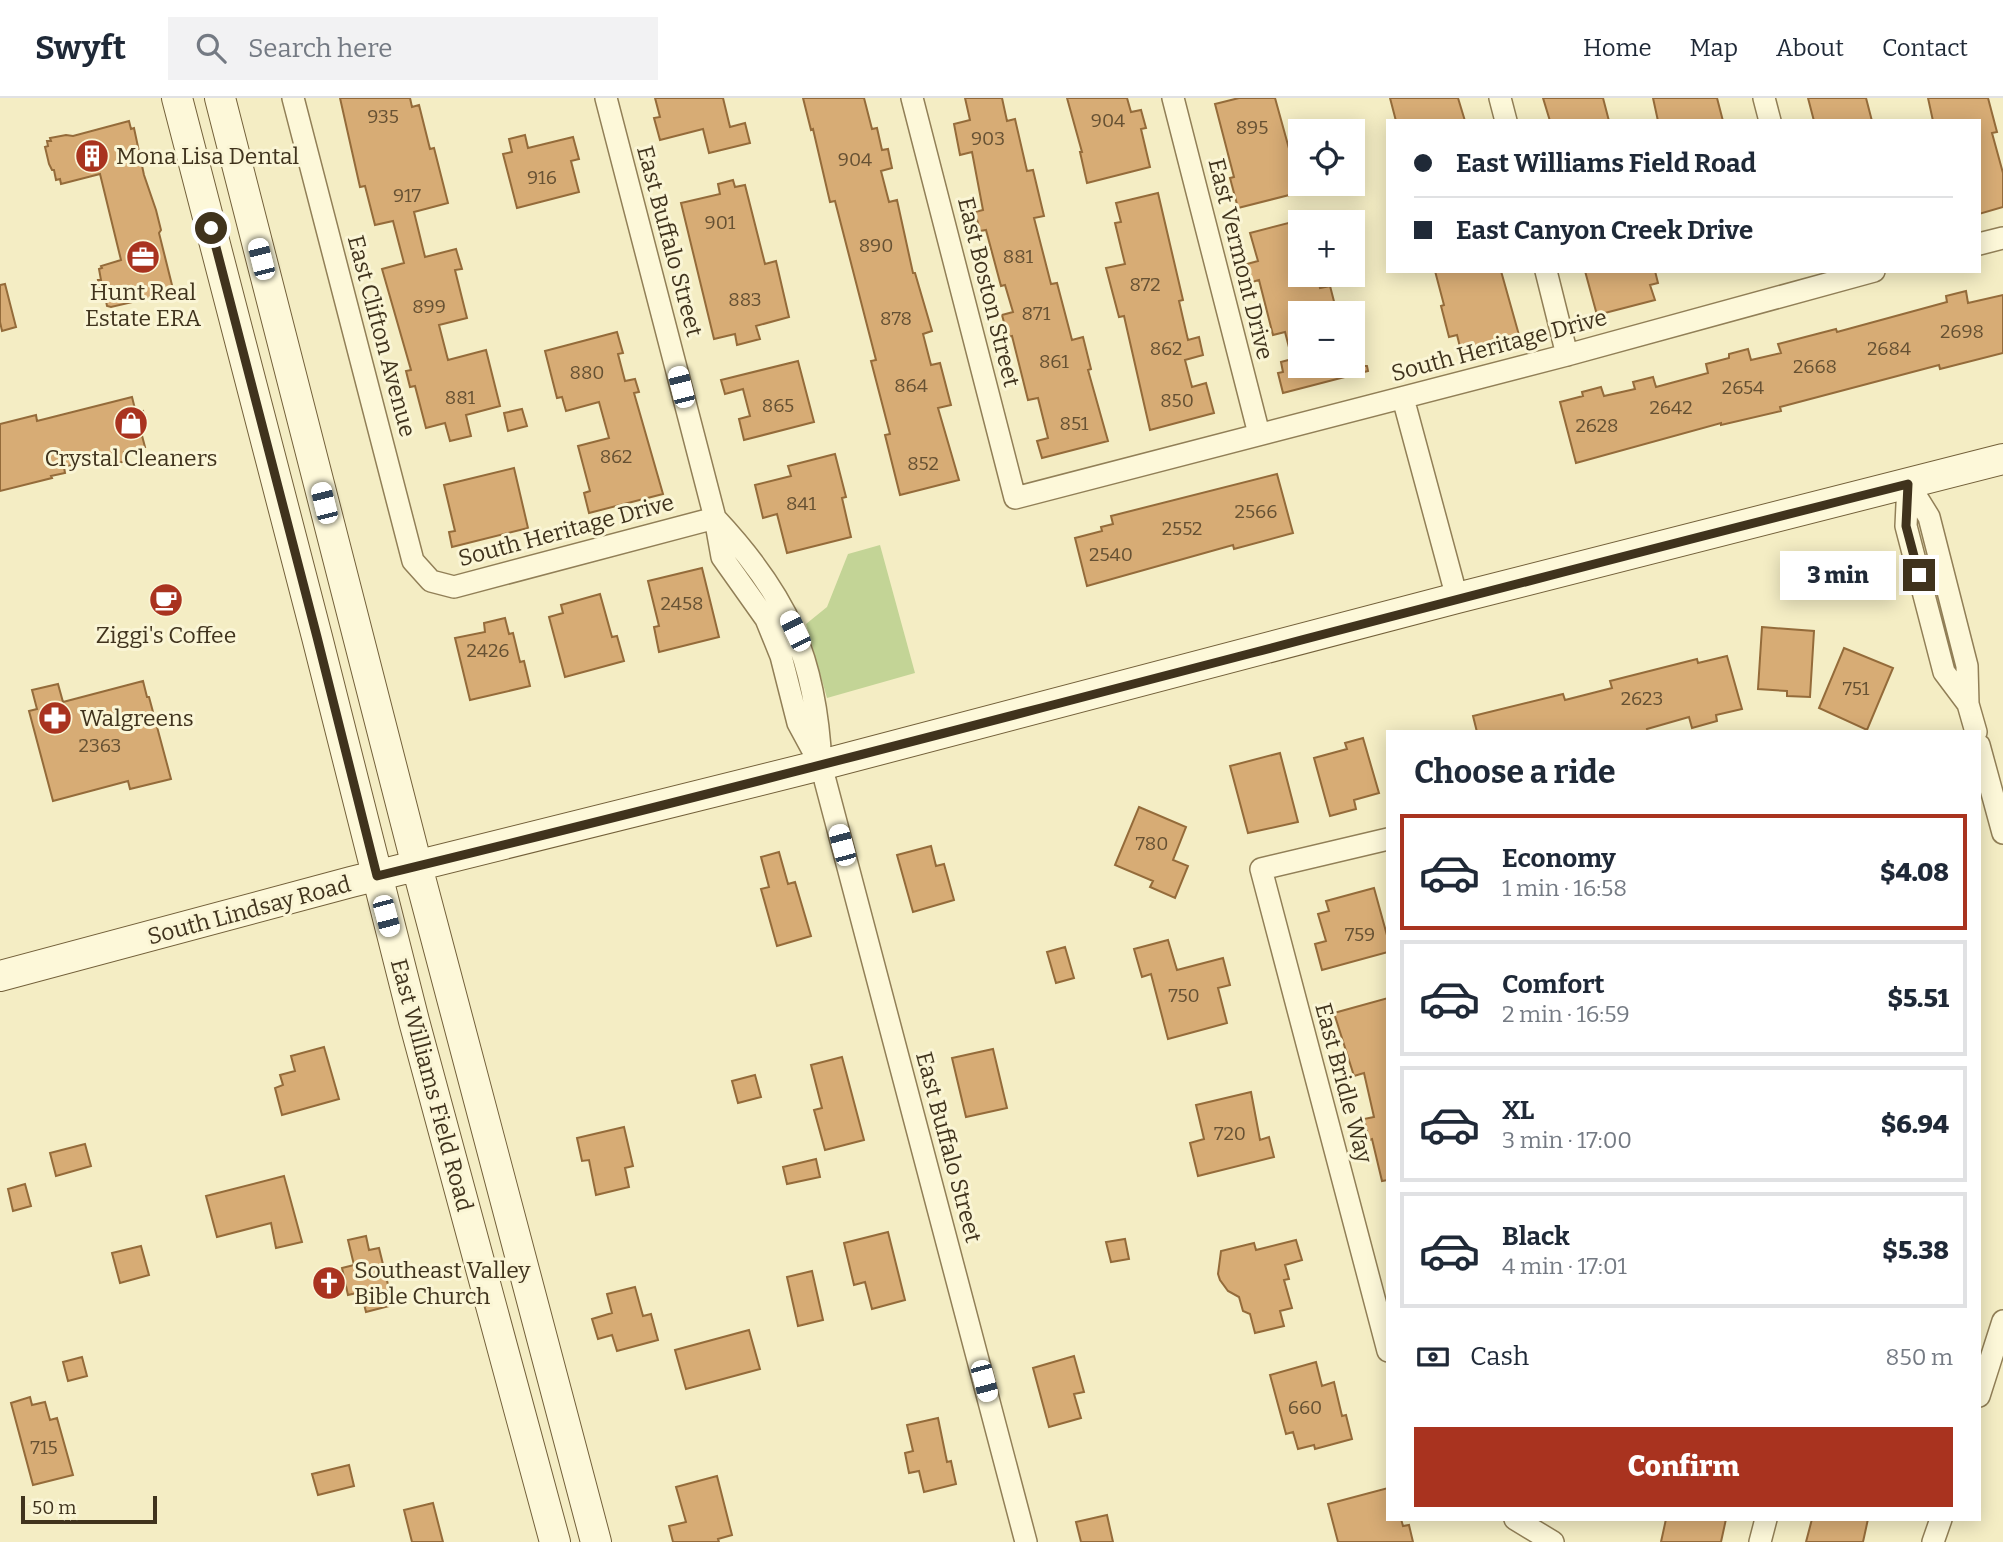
<!DOCTYPE html>
<meta charset="utf-8">
<style>
:root{--surface:#fff;--page:#f2f2f3;--text:#1f2937;--muted:#747a83;--line:#e0e1e3;--accent:#a9331f}
body{margin:0;font-family:Bitter,serif;background:var(--page);color:var(--text);height:100vh;display:flex;flex-direction:column;font-size:26px;white-space:nowrap}
*{box-sizing:border-box;margin:0}
p{font-size:23px;color:var(--muted)}
.icon{flex:none;width:38px;height:38px;fill:none;stroke:currentColor;stroke-width:2;stroke-linecap:round;stroke-linejoin:round}
.map{position:relative;flex:1;overflow:hidden}
.details{position:absolute;left:1386px;top:632px;width:595px;height:791px;display:flex;flex-direction:column;background:var(--surface);border-radius:0px;box-shadow:0 4px 18px #0003}
.details>*{flex:none}
.top-card{position:absolute;left:1386px;top:21px;width:595px;height:154px;border-radius:0px;box-shadow:0 4px 18px #0003;display:grid;align-content:center;height:154px;padding:0 28px;background:var(--surface)}
.tools{position:absolute;left:1288px;top:21px;display:grid;gap:14px}
.tools a{display:grid;place-items:center;width:77px;height:77px;border-radius:0px;background:var(--surface);box-shadow:0 4px 18px #0003;font-size:35px}
.scale{position:absolute;left:21px;bottom:18px;width:136px;box-sizing:border-box;padding-left:7px;border:4px solid #40331d;border-top:0;font-size:19px;line-height:24px;white-space:nowrap;color:#40331d;-webkit-text-stroke:5px #faf5d5;paint-order:stroke}
.end{position:absolute;width:32px;height:32px;margin:-16px;border:9px solid #40331d;background:#fff;box-shadow:0 0 0 4px #fff}
.from{border-radius:50%}
.bubble{position:absolute;height:49px;border-radius:0px;background:var(--surface);box-shadow:0 4px 18px #0003;font-size:23px;font-weight:800;line-height:49px;text-align:center}
.car{position:absolute;width:21px;height:42px;margin:-21px -10px;border-radius:9px;box-shadow:0 0 5px 2px #0007;background:linear-gradient(#fff 24%,#345 0 40%,#fff 0 76%,#345 0 86%,#fff 0)}
.top-card b{display:flex;align-items:center;gap:24px;height:66px;font-size:26px}
.top-card b+b{border-top:2px solid var(--line)}
.top-card i{width:18px;height:18px;background:var(--text)}
ul{padding:0;list-style:none}
li{display:flex;align-items:center;gap:21px;height:116px;margin:0 14px 10px;padding:0 14px;border:4px solid var(--line);border-radius:0px}
li div{flex:1}
li b{display:block;font-size:26px}
li em{font-style:normal;font-weight:800}
li.on{border-color:var(--accent)}
li>.icon{width:63px;height:63px;stroke-width:1.5}
h2{padding:0 28px;font-size:32px;line-height:84px}
.pay{display:flex;align-items:center;gap:18px;height:77px;padding:0 28px;font-size:26px}
.pay p{margin-inline-start:auto}
.cta{display:flex;gap:14px;margin-top:auto;padding:14px 28px}
.cta a{flex:1;height:80px;border-radius:0px;background:var(--accent);color:#fff;font-size:28px;font-weight:800;line-height:80px;text-align:center}
header{display:flex;align-items:center;gap:42px;box-sizing:border-box;height:98px;padding:0 35px;background:var(--surface);border-bottom:2px solid var(--line)}
header strong{font-size:33px}
nav{display:flex;gap:38px;margin-inline-start:auto;font-size:24px}
.search{width:490px;height:63px;background:var(--page);display:flex;align-items:center;gap:18px;box-sizing:border-box;padding:0 24px;border-radius:0px;color:var(--muted);font-size:26px}
.map>svg:first-child{display:block}
</style>
<header>
<strong>Swyft</strong>
<div class="search"><svg class="icon" aria-label="search" viewBox="0 0 24 24"><circle cx="10" cy="10" r="6"/><path d="M15 15l6 6"/></svg>Search here</div>
<nav><a>Home</a><a>Map</a><a>About</a><a>Contact</a></nav>
</header>
<div class="map">
<svg width="2003" height="1444" viewBox="0 0 2003 1444">
<rect width="100%" height="100%" fill="#f4edc4"/>
<path fill="#c3d496" d="M880 447 915 575 827 600 806 526 827 509 848 456Z"/>
<path fill="#d7ac75" stroke="#946b3a" stroke-width="2" d="M340 0H410L412 9 419 7 430 51 434 50 448 105 414 114 425 159 456 151 462 171 455 172 467 220 439 227 448 262 486 252 500 308 466 317 471 338 450 343 445 325 426 330 415 288 410 289 406 273 411 272 382 171 404 165 393 123 375 127 365 88 360 89Z
M655 0H723L730 29 745 25 750 45 709 55 703 31 660 42 654 20 660 19Z
M803 0H864L872 31 877 30 882 52 888 51 892 70 881 73 889 104 897 102 913 175H915L932 233 923 236 931 267 940 265 951 307 938 310 959 382 900 397 885 337 890 336 871 263 876 262 835 103 830 104 813 31 811 32Z
M965 0H1002L1007 23 1015 21 1027 73 1033 72 1044 118 1034 120 1051 186 1057 185 1072 242 1083 239 1091 271 1088 272 1108 343 1042 360 1037 343 1048 340 1038 300 1028 302 1012 238 1008 239 1002 217 1013 214 1005 187 1001 188 986 132 980 133 975 114 983 112 972 54 960 57 954 26 970 22Z
M1067 0H1127L1131 14 1141 12 1146 30 1141 31 1150 69 1087 85 1080 54H1082Z
M1239 0H1275L1301 94 1238 110 1230 80 1234 79 1215 6Z
M1390 0H1458L1465 23H1396Z
M1543 0H1603L1609 23H1550Z
M1653 0H1717L1723 23H1658Z
M1808 0H1866L1872 23H1814Z
M1928 0H1988L1997 34 1992 35 2003 75V109L1979 116V23H1933Z
M129 23 131 31 134 30 144 77 156 112 161 132 159 135 173 191 166 193 167 196 111 209 107 208 105 198 102 199 98 182H101L99 171 102 170 101 168 121 162 100 76 61 86 60 81 56 82 54 72H52L49 66 45 49 48 48 47 43H51L50 40 66 37 73 38Z
M525 37 528 50 573 39 579 61 571 63 579 94 517 110 503 56 512 54 509 41Z
M733 82 735 89 745 87 765 166 776 163 789 219 756 228 760 241 737 247 735 236 714 241 681 105 720 96 718 86Z
M1158 95 1183 202 1179 203 1188 242 1199 239 1203 257 1185 262 1192 289 1206 285 1214 315 1150 332 1124 218 1119 219 1106 170 1125 166 1115 125 1121 124 1116 105Z
M1300 122V177H1317L1320 190 1330 188 1337 215H1300V268H1367L1368 273 1283 295 1278 275 1283 274 1281 264 1292 261 1285 234 1273 237 1259 182 1252 184 1247 166 1258 163 1250 135Z
M1435 173H1501L1519 237 1461 253 1457 237 1449 239 1441 208 1444 207Z
M1585 173H1655L1658 185 1650 187 1655 202 1597 217Z
M5 186 16 229 2 233 0 224V187Z
M1966 193 1968 205 2003 197V255L1940 271 1939 267 1780 309 1781 313 1721 327V325L1576 365 1560 304 1583 298 1582 294 1601 289 1604 298 1635 291 1633 284 1653 279 1656 289 1708 275 1706 266 1729 260V256L1748 251 1751 262 1781 255 1778 246 1836 231 1837 234 1947 204 1946 198Z
M617 234 623 255 618 256 625 283 635 281 639 294 634 295 663 396 589 415 584 395 590 393 578 348 609 340 599 304 566 313 562 299 557 300 545 253Z
M798 263 814 324 744 342 739 321 750 318 743 291 725 296 721 282Z
M132 299 136 315 143 313 146 329 140 330 145 349 124 354 126 363 102 369 100 360 64 369 65 375 51 378 52 380 0 393V326L36 317 37 323Z
M522 311 527 328 508 333 504 315Z
M835 356 846 399 842 400 851 439 787 455 777 416 763 420 755 387 791 378 788 368Z
M514 370 528 430 452 449 449 434 455 433 444 387Z
M1277 376 1293 435 1234 451 1233 447 1087 488 1075 440 1102 433 1101 429 1113 426 1111 418Z
M702 470 719 539 659 554 654 529 659 528 648 483Z
M600 496 612 539 617 538 624 563 565 579 549 519 563 515 561 507Z
M505 520 509 536 513 535 520 564 524 563 530 588 470 602 455 540 485 534 484 525Z
M1762 529 1814 533 1810 599 1787 598V593L1758 591Z
M1844 550 1893 570 1867 632 1819 610Z
M1727 558 1742 611 1716 617 1717 623 1692 630 1689 619 1647 631 1648 634H1477L1473 618 1563 596 1565 602 1612 590 1610 583 1697 561 1698 565Z
M143 583 147 599H149L171 681 130 691 128 683 53 703 29 613 37 611 32 592 58 586 63 604Z
M1363 640 1379 695 1354 702 1356 711 1330 718 1314 660 1347 651 1345 645Z
M1280 655 1298 724 1248 735 1230 668Z
M1139 709 1186 729 1173 762 1188 768 1175 800 1150 789 1153 783 1115 767Z
M931 748 936 768 944 766 954 802 913 814 897 757Z
M779 754 788 786 795 784 811 838 777 848 761 791 769 789 761 759Z
M1374 790 1388 841V854L1322 872 1315 846 1326 843 1318 816 1329 813 1326 803Z
M1168 842 1177 872 1223 860 1230 887 1218 890 1227 925 1168 941 1151 876 1142 879 1134 851Z
M1065 849 1074 880 1056 885 1047 854Z
M1388 900V1082L1382 1083 1372 1041 1369 1042 1364 1021 1374 1019 1364 975 1354 978 1334 915Z
M324 949 339 1001 282 1017 275 990 283 987 280 977 295 973 291 958Z
M993 951 1007 1010 966 1019 952 960Z
M842 959 864 1042 825 1052 814 1012 822 1010 811 967Z
M755 977 761 999 738 1005 732 983Z
M1251 994 1260 1042 1269 1039 1274 1059 1198 1078 1190 1045 1204 1041 1196 1007Z
M624 1029 633 1068 625 1070 629 1089 596 1097 589 1062 582 1063 577 1040Z
M85 1046 91 1068 56 1078 50 1055Z
M816 1061 820 1079 787 1086 783 1069Z
M284 1078 302 1144 276 1150 271 1125 217 1139 206 1098Z
M25 1086 31 1108 13 1113 8 1091Z
M888 1134 905 1202 872 1211 865 1184 854 1187 844 1145Z
M366 1138 369 1152 379 1150 393 1207 366 1214 361 1194 348 1197 342 1170 354 1167 348 1142Z
M1125 1141 1129 1161 1111 1164 1106 1144Z
M1296 1142 1302 1162 1285 1167 1289 1181 1284 1182 1292 1210 1280 1213 1284 1228 1255 1235 1250 1216 1243 1213 1239 1199 1228 1193 1220 1182 1218 1176 1221 1153 1254 1145 1256 1152Z
M141 1148 149 1177 120 1185 112 1155Z
M812 1173 823 1222 798 1228 787 1179Z
M635 1189 643 1218 651 1216 658 1242 617 1253 612 1237 598 1241 592 1221 612 1215 607 1196Z
M749 1232 760 1271 686 1291 675 1252Z
M1074 1258 1084 1294 1074 1296 1081 1320 1049 1329 1033 1270Z
M82 1259 87 1278 68 1283 63 1264Z
M1316 1264 1322 1288 1334 1284 1342 1318 1346 1317 1352 1341 1315 1351 1314 1347 1298 1351 1293 1334 1286 1336 1270 1277Z
M30 1299 32 1307 45 1304 50 1322 57 1320 73 1377 33 1387 11 1305Z
M938 1320 947 1364 951 1363 956 1386 924 1394 919 1373 909 1375 905 1355 913 1353 907 1327Z
M349 1367 354 1388 318 1397 312 1376Z
M717 1378 732 1437 718 1441 719 1444H673L669 1428 686 1424 676 1389Z
M1388 1390V1421H1401L1403 1428 1409 1427 1413 1444H1338L1328 1406Z
M433 1405 443 1444H412L404 1412Z
M1107 1417 1113 1444H1081L1076 1424Z
M1666 1421H1726L1721 1444H1661Z
M1812 1421H1868L1863 1444H1806Z"/>
<g fill="none" stroke-linecap="round" stroke-linejoin="round">
<g stroke="#917f57" stroke-width="24">
<path id="street" d="M293 0 413 463 431 483 454 489 715 420
M606 0 715 420 722 459 766 521 781 558 798 625 818 662
M912 0 1015 400 1567 257 1874 173
M1173 0 1259 336
M1500 0 1506 23
M1764 0 1770 23
M1979 146 2003 140
M1546 173 1567 257
M1403 300 1457 500
M1908 385 1929 419 1967 568 1968 606 1976 634
M1908 385 1906 428 1944 574 1968 606
M715 420C788 498 816 560 821 667L1026 1444
M1979 647 2003 735
M1388 741 1261 771 1388 1253
M1979 1298 2003 1223
M1515 1421 1553 1444
M1760 1444 1766 1421
M1933 1444 1941 1421"/>
</g>
<g stroke="#73603a" stroke-width="32">
<path id="secondary" d="M177 0 317 539 414 923 555 1444
M220 0 417 768 596 1444
M0 878 351 784 821 667 1457 500 2003 361"/>
</g>
<use href="#street" stroke="#fdf8d9" stroke-width="21"/>
<use href="#secondary" stroke="#fdf8d9" stroke-width="30"/>
</g>
<g fill="none" stroke-linecap="round" stroke-linejoin="round">
<path stroke="#40331d" stroke-width="9" d="M211 130 317 539 377 778C889 654 1397 514 1908 386L1906 428 1919 477"/>
</g>
<defs>
<g id="building-disc" transform="scale(1.75)"><circle r="9.5" fill="#a9331f" stroke="#faf5d5"/><path d="M-4-6H4V6H1V3H-1V6H-4ZM-2.5-4.3h1.7v1.8h-1.7ZM.8-4.3h1.7v1.8H.8ZM-2.5-1h1.7V.8h-1.7ZM.8-1h1.7V.8H.8Z" fill="#fff"/></g>
<g id="office-disc" transform="scale(1.75)"><circle r="9.5" fill="#a9331f" stroke="#faf5d5"/><path d="M-6-3h4V-5.5h4V-3h4V5H-6ZM-1-4.5V-3h2v-1.5ZM-6 0V1H6V0Z" fill="#fff"/></g>
<g id="shop-disc" transform="scale(1.75)"><circle r="9.5" fill="#a9331f" stroke="#faf5d5"/><path d="M-5-2.5h2.3a2.7 3.5 0 0 1 5.4 0H5L5.5 6h-11ZM-1.5-2.5h3a1.5 2.3 0 0 0-3 0Z" fill="#fff"/></g>
<g id="cafe-disc" transform="scale(1.75)"><circle r="9.5" fill="#a9331f" stroke="#faf5d5"/><path d="M-5.5-4.5H6V0H3Q3 3.5 0 3.5H-2.5Q-5.5 3.5-5.5 0ZM3-3.2v2h1.7v-2ZM-6 4.5H4V6H-6Z" fill="#fff"/></g>
<g id="pharmacy-disc" transform="scale(1.75)"><circle r="9.5" fill="#a9331f" stroke="#faf5d5"/><path d="M-2-6h4v4h4v4h-4v4h-4v-4h-4v-4h4Z" fill="#fff"/></g>
<g id="church-disc" transform="scale(1.75)"><circle r="9.5" fill="#a9331f" stroke="#faf5d5"/><path d="M-1.2-6h2.4v3.5h3.3v2.4h-3.3V6h-2.4V-.1h-3.3v-2.4h3.3Z" fill="#fff"/></g>
</defs>
<g fill-rule="evenodd">
<use href="#building-disc" x="92" y="58"/>
<use href="#office-disc" x="143" y="159"/>
<use href="#shop-disc" x="131" y="325"/>
<use href="#cafe-disc" x="166" y="502"/>
<use href="#pharmacy-disc" x="55" y="620"/>
<use href="#church-disc" x="329" y="1185"/>
</g>
<g text-anchor="middle" stroke-width="6" stroke-linejoin="round" paint-order="stroke">
<g font-size="19" fill="#665133">
<text x="383" y="25">935</text>
<text x="1108" y="29">904</text>
<text x="1252" y="36">895</text>
<text x="988" y="47">903</text>
<text x="855" y="68">904</text>
<text x="542" y="86">916</text>
<text x="407" y="104">917</text>
<text x="720" y="131">901</text>
<text x="876" y="154">890</text>
<text x="1018" y="165">881</text>
<text x="1145" y="193">872</text>
<text x="745" y="208">883</text>
<text x="429" y="215">899</text>
<text x="1036" y="222">871</text>
<text x="896" y="227">878</text>
<text x="1962" y="240">2698</text>
<text x="1166" y="257">862</text>
<text x="1889" y="257">2684</text>
<text x="1054" y="270">861</text>
<text x="1815" y="275">2668</text>
<text x="587" y="281">880</text>
<text x="911" y="294">864</text>
<text x="1743" y="296">2654</text>
<text x="460" y="306">881</text>
<text x="1177" y="309">850</text>
<text x="778" y="314">865</text>
<text x="1671" y="316">2642</text>
<text x="1074" y="332">851</text>
<text x="1597" y="334">2628</text>
<text x="616" y="365">862</text>
<text x="923" y="372">852</text>
<text x="801" y="412">841</text>
<text x="1256" y="420">2566</text>
<text x="1182" y="437">2552</text>
<text x="1111" y="463">2540</text>
<text x="682" y="512">2458</text>
<text x="488" y="559">2426</text>
<text x="1856" y="597">751</text>
<text x="1642" y="607">2623</text>
<text x="100" y="654">2363</text>
<text x="1152" y="752">780</text>
<text x="1360" y="843">759</text>
<text x="1184" y="904">750</text>
<text x="1230" y="1042">720</text>
<text x="1305" y="1316">660</text>
<text x="44" y="1356">715</text>
</g>
<g font-size="23" fill="#40331d" stroke="#faf5d5" text-anchor="start">
<text x="116" y="66">Mona Lisa Dental</text>
<text x="143" y="202" text-anchor="middle">Hunt Real<tspan x="143" dy="26">Estate ERA</tspan></text>
<text x="131" y="368" text-anchor="middle">Crystal Cleaners</text>
<text x="166" y="545" text-anchor="middle">Ziggi's Coffee</text>
<text x="80" y="628">Walgreens</text>
<text x="354" y="1180">Southeast Valley<tspan x="354" dy="26">Bible Church</tspan></text>
</g>
<g font-size="23" fill="#40331d" stroke="#faf5d5">
<text transform="translate(670 143) rotate(75)" y="8">East Buffalo Street</text>
<text transform="translate(1241 161) rotate(76)" y="8">East Vermont Drive</text>
<text transform="translate(989 194) rotate(76)" y="8">East Boston Street</text>
<text transform="translate(382 238) rotate(75)" y="8">East Clifton Avenue</text>
<text transform="translate(1499 247) rotate(-15)" y="8">South Heritage Drive</text>
<text transform="translate(566 432) rotate(-15)" y="8">South Heritage Drive</text>
<text transform="translate(249 812) rotate(-15)" y="8">South Lindsay Road</text>
<text transform="translate(1344 985) rotate(75)" y="8">East Bridle Way</text>
<text transform="translate(432 987) rotate(75)" y="8">East Williams Field Road</text>
<text transform="translate(949 1049) rotate(75)" y="8">East Buffalo Street</text>
</g>
</g>
</svg>
<div class="tools">
<a><svg class="icon" aria-label="locate" viewBox="0 0 24 24"><circle cx="12" cy="12" r="6"/><path d="M12 2v4M12 18v4M2 12h4M18 12h4"/></svg></a>
<a>+</a>
<a>−</a>
</div>
<div class="scale">50 m</div>
<i class="end from" style="left:211px;top:130px"></i>
<i class="end" style="left:1919px;top:477px"></i>
<div class="bubble" style="left:1780px;top:453px;width:116px">3 min</div>
<i class="car" style="left:261px;top:161px;rotate:346deg"></i>
<i class="car" style="left:681px;top:289px;rotate:346deg"></i>
<i class="car" style="left:324px;top:405px;rotate:346deg"></i>
<i class="car" style="left:795px;top:533px;rotate:334deg"></i>
<i class="car" style="left:842px;top:747px;rotate:345deg"></i>
<i class="car" style="left:386px;top:818px;rotate:165deg"></i>
<i class="car" style="left:984px;top:1283px;rotate:165deg"></i>
<div class="top-card">
<b><i class="from"></i>East Williams Field Road</b>
<b><i></i>East Canyon Creek Drive</b>
</div>
<section class="details">
<h2>Choose a ride</h2>
<ul>
<li class="on"><svg class="icon" aria-label="car" viewBox="0 0 24 24"><path d="M5 17H2v-5l4-1 3-4h7l3 4 3 1v5h-3M9 17h6M6 11h13"/><circle cx="7" cy="17" r="2"/><circle cx="17" cy="17" r="2"/></svg><div><b>Economy</b><p>1 min · 16:58</p></div><em>$4.08</em></li>
<li><svg class="icon" aria-label="car" viewBox="0 0 24 24"><path d="M5 17H2v-5l4-1 3-4h7l3 4 3 1v5h-3M9 17h6M6 11h13"/><circle cx="7" cy="17" r="2"/><circle cx="17" cy="17" r="2"/></svg><div><b>Comfort</b><p>2 min · 16:59</p></div><em>$5.51</em></li>
<li><svg class="icon" aria-label="car" viewBox="0 0 24 24"><path d="M5 17H2v-5l4-1 3-4h7l3 4 3 1v5h-3M9 17h6M6 11h13"/><circle cx="7" cy="17" r="2"/><circle cx="17" cy="17" r="2"/></svg><div><b>XL</b><p>3 min · 17:00</p></div><em>$6.94</em></li>
<li><svg class="icon" aria-label="car" viewBox="0 0 24 24"><path d="M5 17H2v-5l4-1 3-4h7l3 4 3 1v5h-3M9 17h6M6 11h13"/><circle cx="7" cy="17" r="2"/><circle cx="17" cy="17" r="2"/></svg><div><b>Black</b><p>4 min · 17:01</p></div><em>$5.38</em></li>
</ul>
<div class="pay"><svg class="icon" aria-label="cash" viewBox="0 0 24 24"><path d="M3 7h18v10H3z"/><circle cx="12" cy="12" r="2"/></svg>Cash<p>850 m</p></div>
<div class="cta"><a>Confirm</a></div>
</section>
</div>
